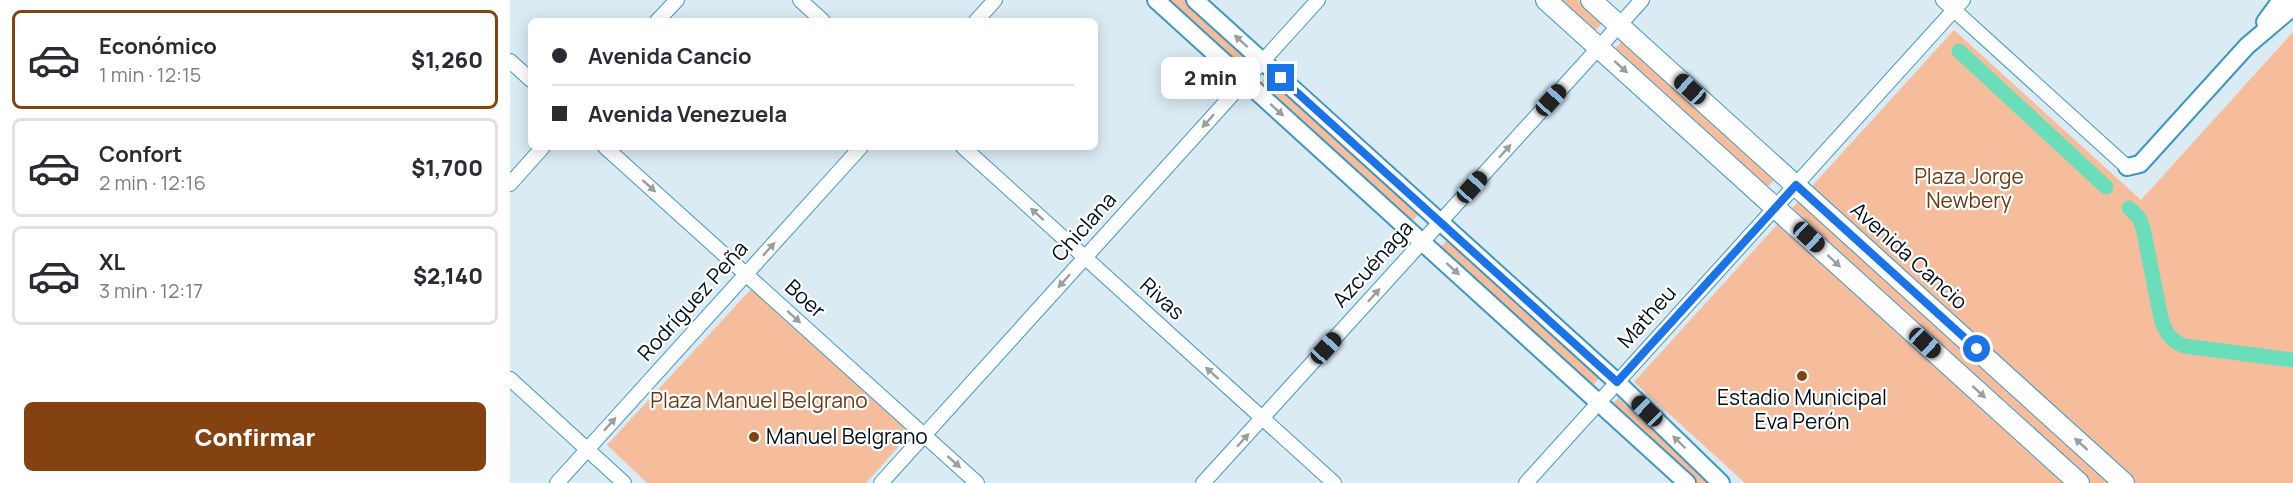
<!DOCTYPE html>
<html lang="es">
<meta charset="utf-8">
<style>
:root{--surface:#fff;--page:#f2f2f3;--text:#2b2b33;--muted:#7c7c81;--line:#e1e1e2;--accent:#844211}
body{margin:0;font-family:Manrope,sans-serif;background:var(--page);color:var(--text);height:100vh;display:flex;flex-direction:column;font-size:22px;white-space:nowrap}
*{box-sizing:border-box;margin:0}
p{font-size:20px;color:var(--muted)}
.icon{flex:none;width:33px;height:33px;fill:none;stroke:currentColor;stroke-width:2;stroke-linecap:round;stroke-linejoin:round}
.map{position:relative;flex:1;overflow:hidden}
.drawer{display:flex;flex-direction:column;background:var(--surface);width:510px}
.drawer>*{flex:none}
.guide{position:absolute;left:18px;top:18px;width:570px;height:132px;border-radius:9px;box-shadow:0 3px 15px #0003;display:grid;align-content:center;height:132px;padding:0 24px;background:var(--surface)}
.end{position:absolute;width:27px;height:27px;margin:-14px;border:8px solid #1a73e8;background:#fff;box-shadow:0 0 0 3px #fff}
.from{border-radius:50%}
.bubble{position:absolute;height:42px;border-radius:9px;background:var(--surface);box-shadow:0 3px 15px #0003;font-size:20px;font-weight:800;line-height:42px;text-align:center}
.car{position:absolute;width:18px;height:36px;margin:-18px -9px;border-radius:8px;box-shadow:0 0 4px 2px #0007;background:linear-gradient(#222 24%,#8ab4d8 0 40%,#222 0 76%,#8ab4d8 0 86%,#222 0)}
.guide b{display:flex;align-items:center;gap:21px;height:57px;font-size:22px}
.guide b+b{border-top:2px solid var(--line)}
.guide i{width:15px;height:15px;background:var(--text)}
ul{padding:10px 0 0;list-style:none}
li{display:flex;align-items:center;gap:18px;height:99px;margin:0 12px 9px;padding:0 12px;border:3px solid var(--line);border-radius:9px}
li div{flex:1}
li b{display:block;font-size:22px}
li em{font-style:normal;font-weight:800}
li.current{border-color:var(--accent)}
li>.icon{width:54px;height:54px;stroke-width:1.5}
.button{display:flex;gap:12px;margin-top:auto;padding:12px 24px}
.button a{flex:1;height:69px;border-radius:9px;background:var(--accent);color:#fff;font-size:24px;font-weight:800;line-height:69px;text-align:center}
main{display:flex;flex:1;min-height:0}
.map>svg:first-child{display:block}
</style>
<main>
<section class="drawer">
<ul>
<li class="current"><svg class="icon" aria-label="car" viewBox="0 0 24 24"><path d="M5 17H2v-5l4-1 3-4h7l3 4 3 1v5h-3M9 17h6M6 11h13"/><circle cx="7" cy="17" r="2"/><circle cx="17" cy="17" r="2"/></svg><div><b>Económico</b><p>1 min · 12:15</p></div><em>$1,260</em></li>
<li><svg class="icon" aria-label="car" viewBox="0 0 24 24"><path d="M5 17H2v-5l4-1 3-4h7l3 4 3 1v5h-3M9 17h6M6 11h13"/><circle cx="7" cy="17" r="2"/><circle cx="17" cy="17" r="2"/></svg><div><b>Confort</b><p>2 min · 12:16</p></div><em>$1,700</em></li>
<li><svg class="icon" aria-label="car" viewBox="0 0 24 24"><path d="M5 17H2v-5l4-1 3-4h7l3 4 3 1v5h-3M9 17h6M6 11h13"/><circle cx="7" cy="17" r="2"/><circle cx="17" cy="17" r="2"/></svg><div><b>XL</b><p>3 min · 12:17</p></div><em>$2,140</em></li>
</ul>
<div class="button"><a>Confirmar</a></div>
</section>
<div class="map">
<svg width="1783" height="483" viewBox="0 0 1783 483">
<rect width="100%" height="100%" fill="#dbebf4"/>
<path fill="#f5bd9c" d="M656 0H675L736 54 727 64Z
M1049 0H1068L1093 22 1084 32Z
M1444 30 1631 200 1783 32V483H1235L1124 382Z
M1113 40 1266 178 1258 187 1104 50Z
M757 76 910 213 901 222 748 85Z
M938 239 1091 376 1082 386 929 249Z
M244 286 403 430 356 483H137L97 445Z
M1108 398 1202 483H1183L1099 408Z"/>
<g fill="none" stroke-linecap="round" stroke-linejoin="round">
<path stroke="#6addbb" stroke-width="15" d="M1449 51 1596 187
M1619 208 1629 218 1633 228 1651 318C1655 332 1660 340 1674 346L1783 360"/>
<g stroke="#3d98c1" stroke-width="16">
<path id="minor" d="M290 0 313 21
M1433 0 1617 167
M147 21 167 0
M466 21 485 0
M0 61 21 80
M95 147 467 483
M453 147 824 483
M0 184 33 147
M0 379 114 483
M47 483 351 147
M371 483 808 0
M693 483 1132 0
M1016 483 1453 0"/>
</g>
<g stroke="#3d98c1" stroke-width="20">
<path id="tertiary" d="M646 0 1177 483
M685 0 1107 382 1211 483
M1755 22 1771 0
M1617 167 1630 164 1737 46 1783 7"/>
</g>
<g stroke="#3d98c1" stroke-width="22">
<path id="secondary" d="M1036 0 1569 483
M1081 0 1614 483"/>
</g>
<use href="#minor" stroke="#fff" stroke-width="14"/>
<use href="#tertiary" stroke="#fff" stroke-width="16"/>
<use href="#secondary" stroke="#fff" stroke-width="20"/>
</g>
<defs><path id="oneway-solid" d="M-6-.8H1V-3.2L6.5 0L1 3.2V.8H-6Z" transform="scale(1.5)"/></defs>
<g fill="#999fa2">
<use href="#oneway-solid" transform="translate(731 41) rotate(-138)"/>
<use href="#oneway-solid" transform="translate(1111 67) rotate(42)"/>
<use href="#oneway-solid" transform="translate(767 110) rotate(42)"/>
<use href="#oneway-solid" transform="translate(698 121) rotate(132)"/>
<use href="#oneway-solid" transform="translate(995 151) rotate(-48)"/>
<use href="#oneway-solid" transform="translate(139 186) rotate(42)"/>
<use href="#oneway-solid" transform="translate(527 214) rotate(-138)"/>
<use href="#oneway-solid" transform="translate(259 249) rotate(-48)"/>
<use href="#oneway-solid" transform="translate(1324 261) rotate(43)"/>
<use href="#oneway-solid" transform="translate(943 269) rotate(42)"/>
<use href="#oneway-solid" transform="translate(554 281) rotate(132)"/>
<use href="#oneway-solid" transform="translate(864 295) rotate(-48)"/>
<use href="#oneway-solid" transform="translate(284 317) rotate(42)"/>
<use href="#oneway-solid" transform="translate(702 373) rotate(-138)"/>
<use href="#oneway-solid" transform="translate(1469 392) rotate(42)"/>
<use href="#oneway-solid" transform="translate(100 424) rotate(-48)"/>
<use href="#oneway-solid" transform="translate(733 440) rotate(-48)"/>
<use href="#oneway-solid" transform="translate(1169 442) rotate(-136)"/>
<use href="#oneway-solid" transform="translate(1571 444) rotate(-138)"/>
<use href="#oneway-solid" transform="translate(444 462) rotate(42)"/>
</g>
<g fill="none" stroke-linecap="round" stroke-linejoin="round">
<path stroke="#1a73e8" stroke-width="8" d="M771 78 1107 382 1286 185 1467 349"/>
</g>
<g fill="#844211" stroke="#fff" stroke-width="2">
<circle cx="1292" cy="376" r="6"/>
<circle cx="244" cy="437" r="6"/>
</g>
<g text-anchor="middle" stroke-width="4.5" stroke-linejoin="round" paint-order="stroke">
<g font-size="21" fill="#6d3915" stroke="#fff">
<text x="1459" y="184">Plaza Jorge<tspan x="1459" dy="24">Newbery</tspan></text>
<text x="249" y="408">Plaza Manuel Belgrano</text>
</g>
<g font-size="21" fill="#000e17" stroke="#fff">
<text transform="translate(574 227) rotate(-48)" y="7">Chiclana</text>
<text transform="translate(1399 256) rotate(42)" y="7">Avenida Cancio</text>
<text transform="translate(863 264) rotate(-48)" y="7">Azcuénaga</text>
<text transform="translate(295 299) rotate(42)" y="7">Boer</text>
<text transform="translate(652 299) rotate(42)" y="7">Rivas</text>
<text transform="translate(183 301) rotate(-48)" y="7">Rodríguez Peña</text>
<text transform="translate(1137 317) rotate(-48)" y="7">Matheu</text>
</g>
<g font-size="21" fill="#000e17" stroke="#fff">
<text x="1292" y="405">Estadio Municipal<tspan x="1292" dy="24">Eva Perón</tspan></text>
<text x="256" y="444" text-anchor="start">Manuel Belgrano</text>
</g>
</g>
</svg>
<i class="end from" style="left:1467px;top:349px"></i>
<i class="end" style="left:771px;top:78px"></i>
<div class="bubble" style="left:651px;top:57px;width:99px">2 min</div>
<i class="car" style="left:1180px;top:89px;rotate:312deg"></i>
<i class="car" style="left:1041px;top:100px;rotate:42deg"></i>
<i class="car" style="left:962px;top:187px;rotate:42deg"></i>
<i class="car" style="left:1299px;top:237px;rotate:133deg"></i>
<i class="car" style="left:1415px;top:343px;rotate:133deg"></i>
<i class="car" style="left:816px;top:348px;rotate:42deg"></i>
<i class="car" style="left:1137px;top:411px;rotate:314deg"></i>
<div class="guide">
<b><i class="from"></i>Avenida Cancio</b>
<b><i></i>Avenida Venezuela</b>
</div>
</div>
</main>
